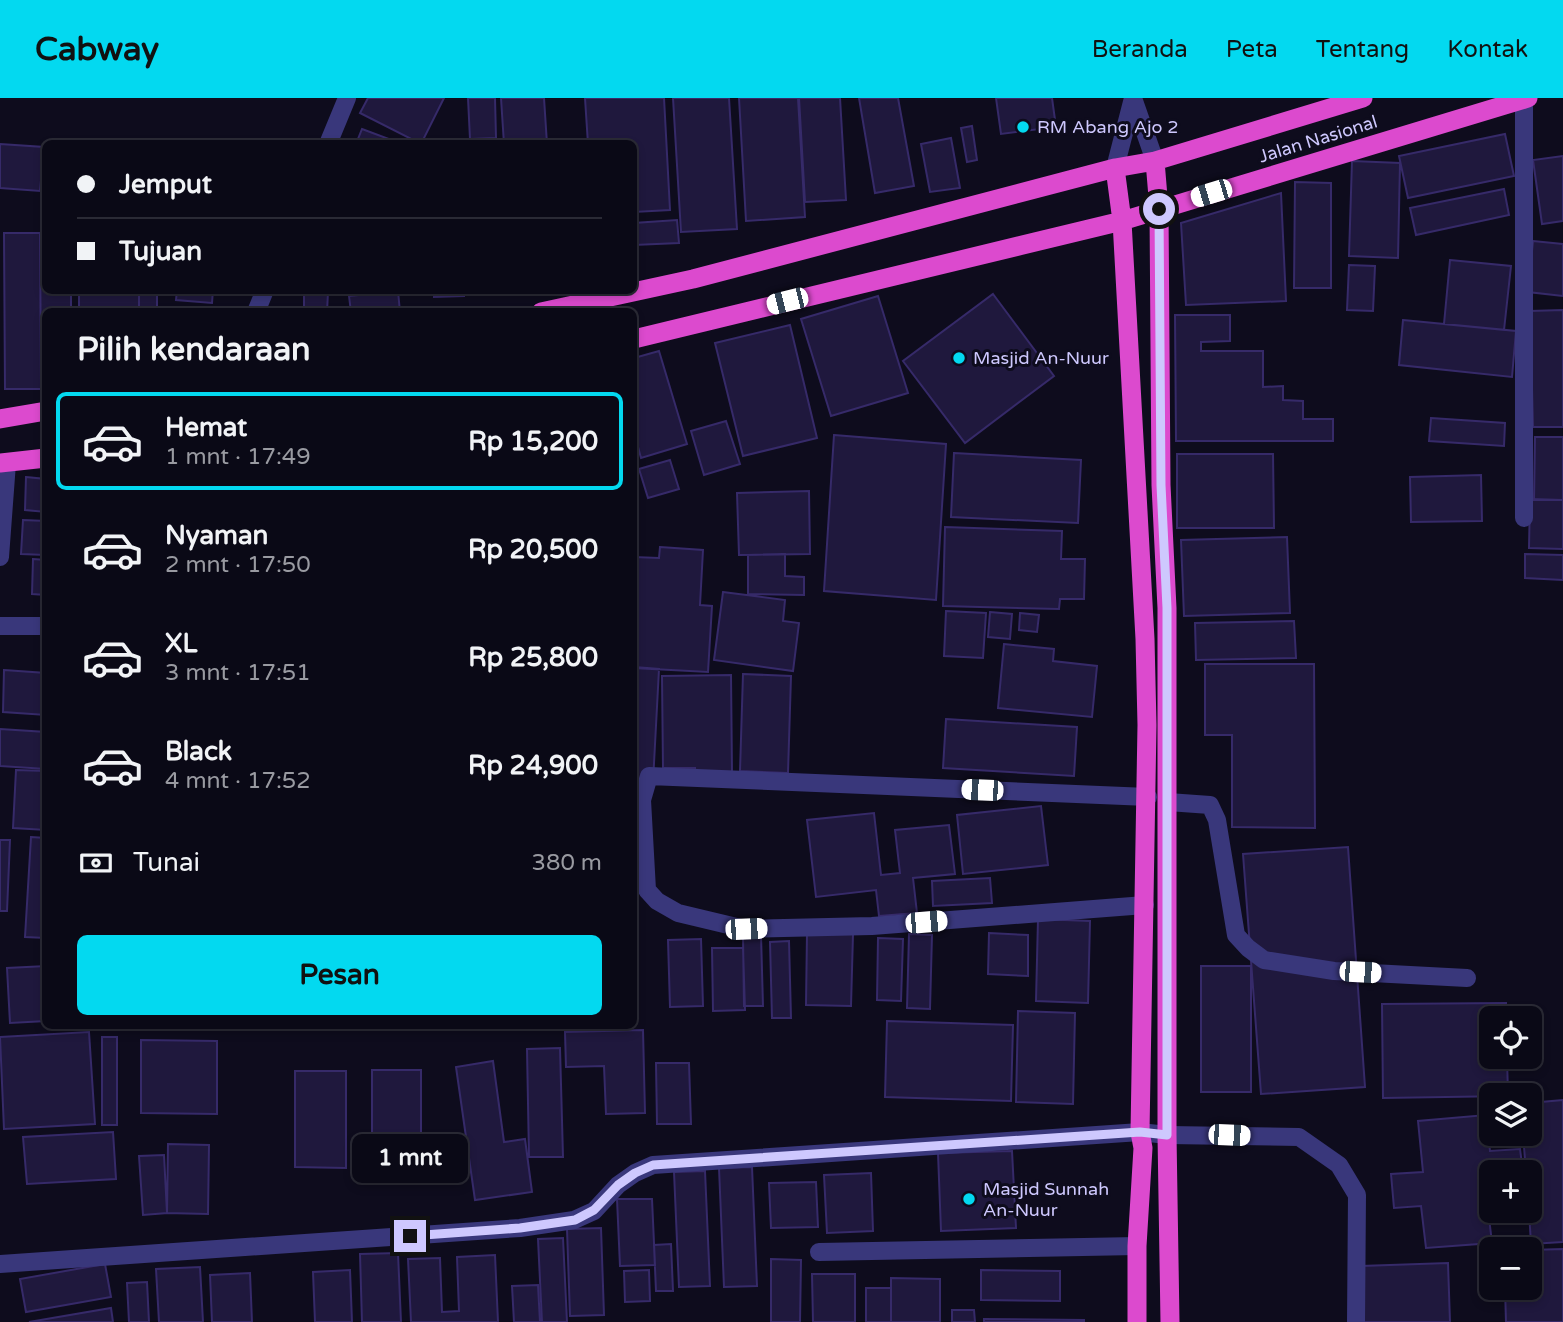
<!DOCTYPE html>
<html lang="id">
<meta charset="utf-8">
<style>
:root{--surface:#0a0916;--page:#13121f;--text:#f1f3f6;--muted:#999aa1;--line:#2a2a35;--accent:#03d9f0}
body{margin:0;font-family:"Varela Round",sans-serif;background:var(--page);color:var(--text);height:100vh;display:flex;flex-direction:column;font-size:26px;white-space:nowrap}
*{box-sizing:border-box;margin:0}
p{font-size:23px;color:var(--muted)}
.icon{flex:none;width:38px;height:38px;fill:none;stroke:currentColor;stroke-width:2;stroke-linecap:round;stroke-linejoin:round}
.map{position:relative;flex:1;overflow:hidden}
.drawer{position:absolute;left:42px;top:210px;width:595px;height:721px;display:flex;flex-direction:column;background:var(--surface);border-radius:10px;box-shadow:0 4px 10px #0003,0 0 0 2px var(--line)}
.drawer>*{flex:none}
.top-card{position:absolute;left:42px;top:42px;width:595px;height:154px;border-radius:10px;box-shadow:0 4px 10px #0003,0 0 0 2px var(--line);display:grid;align-content:center;height:154px;padding:0 35px;background:var(--surface)}
.fabs{position:absolute;left:1479px;top:908px;display:grid;gap:14px}
.fabs a{display:grid;place-items:center;width:63px;height:63px;border-radius:10px;background:var(--surface);box-shadow:0 4px 10px #0003,0 0 0 2px var(--line);font-size:35px}
.end{position:absolute;width:32px;height:32px;margin:-16px;border:9px solid #cec8fe;background:#111;box-shadow:0 0 0 4px #111}
.from{border-radius:50%}
.bubble{position:absolute;height:49px;border-radius:10px;background:var(--surface);box-shadow:0 4px 10px #0003,0 0 0 2px var(--line);font-size:23px;font-weight:700;line-height:49px;text-align:center}
.car{position:absolute;width:21px;height:42px;margin:-21px -10px;border-radius:9px;box-shadow:0 0 5px 2px #0007;background:linear-gradient(#fff 24%,#345 0 40%,#fff 0 76%,#345 0 86%,#fff 0)}
.top-card b{display:flex;align-items:center;gap:24px;height:66px;font-size:26px}
.top-card b+b{border-top:2px solid var(--line)}
.top-card i{width:18px;height:18px;background:var(--text)}
ul{padding:0;list-style:none}
li{display:flex;align-items:center;gap:21px;height:98px;margin:0 14px 10px;padding:0 21px;border:4px solid transparent;border-radius:10px}
li div{flex:1}
li b{display:block;font-size:26px}
li em{font-style:normal;font-weight:700}
li.active{border-color:var(--accent)}
li>.icon{width:63px;height:63px;stroke-width:1.5}
h2{padding:0 35px;font-size:32px;line-height:84px}
.pay{display:flex;align-items:center;gap:18px;height:77px;padding:0 35px;font-size:26px}
.pay p{margin-inline-start:auto}
.button{display:flex;gap:14px;margin-top:auto;padding:14px 35px}
.button a{flex:1;height:80px;border-radius:10px;background:var(--accent);color:#111;font-size:28px;font-weight:700;line-height:80px;text-align:center}
header{display:flex;align-items:center;gap:42px;box-sizing:border-box;height:98px;padding:0 35px;background:var(--accent);color:#111}
header strong{font-size:33px}
nav{display:flex;gap:38px;margin-inline-start:auto;font-size:24px}
.map>svg:first-child{display:block}
</style>
<header>
<strong>Cabway</strong>
<nav><a>Beranda</a><a>Peta</a><a>Tentang</a><a>Kontak</a></nav>
</header>
<div class="map">
<svg width="1563" height="1224" viewBox="0 0 1563 1224">
<rect width="100%" height="100%" fill="#0e0c1d"/>
<path fill="#1f183d" stroke="#362a69" stroke-width="2" d="M368 0H444L421 46 360 15Z
M468 0H495L496 40 470 41Z
M501 0H544L547 46H504Z
M585 0H664L670 112 634 114V46H588Z
M673 0H729L737 131 681 134Z
M739 0H798L805 119 746 123Z
M799 0H840L846 102 805 104Z
M859 0H898L914 88 875 95Z
M996 0H1052L1056 29 1001 36Z
M972 28 977 62 967 64 961 30Z
M362 31 389 41 387 46H356Z
M1505 36 1514 78 1408 100 1399 58Z
M951 40 960 90 930 94 921 46Z
M0 46 44 49 40 93 0 90Z
M1563 58V123L1542 126 1533 62Z
M1352 63 1400 65 1398 160 1349 158Z
M1295 84 1331 85V190H1294Z
M1504 91 1509 117 1416 137 1410 110Z
M1281 95 1286 203 1186 207 1181 125Z
M677 122 679 145 634 147V125Z
M4 135H40L41 291H5Z
M40 135H46V192H71V214H46V284L41 285Z
M1533 143 1563 146V198L1528 194Z
M1450 162 1511 168 1504 232 1444 226Z
M1349 167 1375 168 1373 213 1347 212Z
M177 192H213L212 205 176 202Z
M434 192H464V198L434 199Z
M398 193 400 214H351L349 198Z
M304 194H328L327 214H304Z
M993 196 1054 278 965 345 903 263Z
M79 197H139V214H79Z
M139 197H157V214H139Z
M878 198 908 295 831 318 801 221Z
M1563 212V329H1533L1530 213Z
M1175 217H1230V243L1201 244V253H1263V289L1283 288V302L1303 303V321H1333V343H1176Z
M1403 222 1516 233 1512 279 1399 267Z
M790 227 817 340 743 358 715 245Z
M659 253 687 346 641 360 634 334V260Z
M1431 320 1505 325 1504 348 1429 343Z
M726 323 740 366 704 377 691 333Z
M834 337 946 346 936 502 824 493Z
M1535 339H1563V402H1534Z
M954 355 1081 362 1078 425 951 419Z
M1177 356H1273L1274 430H1177Z
M670 362 679 391 648 400 639 371Z
M1481 377 1482 423 1411 424 1410 379Z
M26 379 46 381V414L25 412Z
M809 393 810 456 739 457 737 395Z
M1530 401 1563 402V451L1529 450Z
M23 422 46 423V457L21 456Z
M945 429 1062 433 1061 461H1085L1084 501H1060L1059 511 943 508Z
M1287 439 1290 515 1184 518 1181 442Z
M660 449 703 452 700 507 712 508 708 574 634 570V459L659 460Z
M785 456V478L804 479V497L748 496V457Z
M1525 456 1563 457V482L1525 480Z
M33 461 46 462V497L32 496Z
M723 494 785 502 783 523 799 525 793 573 714 562Z
M946 513 986 515 983 560 944 558Z
M990 514 1012 516 1010 541 988 539Z
M1020 515 1039 517 1037 534 1019 532Z
M1294 523 1296 560 1196 562 1195 525Z
M1004 546 1054 551 1053 563 1097 568 1092 619 998 610Z
M1205 566H1314L1315 730 1232 729V637H1205Z
M634 569 659 571 653 684 634 683Z
M4 572 46 575V617L3 614Z
M743 576 791 578 788 675 740 673Z
M731 577 732 675H695V670H663L662 578Z
M946 621 1077 629 1074 678 943 670Z
M0 631 46 634V671L0 668Z
M16 672 46 673V732L13 730Z
M1041 708 1048 767 963 776 957 717Z
M874 715 881 777 900 775 895 732 949 727 955 776 913 780 917 815 879 818 876 792 816 799 807 722Z
M31 739 46 740V840L25 839Z
M0 742H10L7 813H0Z
M1348 749 1365 989 1261 996 1243 756Z
M990 780 992 805 933 808 932 783Z
M1038 821 1090 823 1088 905 1036 903Z
M807 835 853 836 851 908 806 907Z
M989 835 1028 837V878L988 876Z
M909 836 932 837 930 911 907 910Z
M761 837 763 908H744L743 838Z
M878 840 903 841 901 903 877 902Z
M701 841 703 908 670 909 668 842Z
M789 843 791 920H772L770 844Z
M712 850H743L745 912 713 913Z
M46 868V923L10 925 7 870Z
M1201 868H1251V994H1201Z
M1506 905V920H1491V959H1507L1508 998 1383 1000 1382 906Z
M1018 913 1075 915 1073 1006 1016 1004Z
M887 923 1013 927 1011 1003 885 999Z
M643 932 645 1015 606 1016 604 968 566 969 565 934Z
M89 934 95 1026 4 1031 0 939Z
M102 939H117V1027H102Z
M141 942 217 943V1016L141 1015Z
M560 950 563 1059H529L527 951Z
M493 963 504 1044 525 1041 532 1094 475 1102 456 969Z
M656 965H689L691 1026H657Z
M372 972H421V1064H372Z
M295 973H346V1070L295 1069Z
M1563 1002V1144L1531 1146 1529 1113 1530 1074H1526L1523 1036H1530V1005Z
M1486 1017 1490 1053 1520 1051 1523 1074H1491V1110L1488 1111 1492 1145 1426 1150 1421 1108 1394 1110 1391 1076 1423 1074 1418 1023Z
M113 1034 116 1081 27 1086 23 1039Z
M168 1046 209 1047 208 1116 167 1115Z
M1012 1053 1016 1130 941 1133 938 1055Z
M164 1057 167 1115 143 1117 139 1058Z
M752 1069 757 1188 724 1189 719 1070Z
M705 1073 710 1188 679 1189 674 1074Z
M871 1075 873 1133 827 1135 824 1077Z
M816 1084 818 1129 771 1130 769 1085Z
M617 1101H652L655 1167 620 1168Z
M601 1130 604 1217 570 1218 567 1131Z
M563 1140 567 1224H542L538 1141Z
M671 1146 673 1193H656L654 1147Z
M1563 1151V1224H1506L1505 1190H1530V1152Z
M398 1155 401 1224H362L360 1156Z
M495 1157 498 1224H411L408 1161 440 1160 442 1214 459 1213 457 1159Z
M771 1161 801 1162 800 1224H771Z
M1448 1165 1450 1224H1364L1361 1168Z
M105 1166 111 1199 26 1214 20 1181Z
M200 1169 203 1224H159L156 1171Z
M350 1172 352 1224H315L313 1174Z
M649 1172 650 1203 625 1204 624 1173Z
M981 1172 1060 1173V1203L981 1202Z
M250 1175 252 1224H212L210 1177Z
M812 1176H855V1224H813Z
M891 1180 940 1181V1224H891Z
M147 1184 149 1224H129L127 1185Z
M538 1187 540 1224H514L512 1188Z
M866 1190H891V1224H866Z
M111 1210 113 1224H29Z
M952 1212H974L975 1224H952Z
M984 1221 1084 1222V1224H984Z"/>
<g fill="none" stroke-linecap="round" stroke-linejoin="round">
<path stroke="#39377b" stroke-width="18" d="M1524 420V1
M1167 1037 1299 1039 1339 1067 1357 1097 1356 1224"/>
<path stroke="#39377b" stroke-width="18" d="M1133 0 1155 63
M328 46 347 0
M1115 70 1133 0
M256 214 265 192
M0 459 7 365
M0 528H46
M1168 704 1210 707 1217 722 1236 837 1248 850 1264 862 1334 873 1467 880
M1145 807 872 828 745 831 678 815 657 803 647 792 642 702 649 678 1148 699
M819 1154 1137 1148
M0 1166 520 1130 574 1122 594 1113 618 1087 635 1075 653 1067 1140 1034 1167 1037"/>
<path stroke="#dc4ace" stroke-width="19" d="M1155 63 1159 111 1161 387 1167 510V1037L1170 1224
M1115 70 1122 123 1145 541 1147 627 1140 1034 1143 1050 1137 1148V1224
M541 214 693 181 1115 70 1155 63 1363 0
M634 241 1122 123 1528 0
M0 321 46 313
M0 365 46 360"/>
</g>
<g fill="none" stroke-linecap="round" stroke-linejoin="round">
<path stroke="#cec8fe" stroke-width="9" d="M410 1138 520 1130 575 1122 594 1112 618 1087 635 1075 653 1067 1140 1034 1167 1037V510L1161 387 1159 111"/>
</g>
<g fill="#03d9f0" stroke="#0e0c1d" stroke-width="2.5">
<circle cx="1023" cy="29" r="7"/>
<circle cx="959" cy="260" r="7"/>
<circle cx="969" cy="1101" r="7"/>
</g>
<g text-anchor="middle" stroke-width="6" stroke-linejoin="round" paint-order="stroke">
<g font-size="18" fill="#cec8fe" stroke="#0e0c1d" text-anchor="start">
<text x="1037" y="35">RM Abang Ajo 2</text>
<text x="973" y="266">Masjid An-Nuur</text>
<text x="983" y="1097">Masjid Sunnah<tspan x="983" dy="21">An-Nuur</tspan></text>
</g>
<g font-size="18" fill="#cec8fe" stroke="#0e0c1d">
<text transform="translate(1318 41) rotate(-17)" y="6">Jalan Nasional</text>
</g>
</g>
</svg>
<div class="fabs">
<a><svg class="icon" aria-label="locate" viewBox="0 0 24 24"><circle cx="12" cy="12" r="6"/><path d="M12 2v4M12 18v4M2 12h4M18 12h4"/></svg></a>
<a><svg class="icon" aria-label="layers" viewBox="0 0 24 24"><path d="M12 4l9 5-9 5-9-5zM3 14l9 5 9-5"/></svg></a>
<a>+</a>
<a>−</a>
</div>
<i class="end from" style="left:1159px;top:111px"></i>
<i class="end" style="left:410px;top:1138px"></i>
<div class="bubble" style="left:352px;top:1036px;width:116px">1 mnt</div>
<i class="car" style="left:1211px;top:95px;rotate:253deg"></i>
<i class="car" style="left:787px;top:203px;rotate:256deg"></i>
<i class="car" style="left:982px;top:692px;rotate:272deg"></i>
<i class="car" style="left:926px;top:824px;rotate:85deg"></i>
<i class="car" style="left:746px;top:831px;rotate:88deg"></i>
<i class="car" style="left:1360px;top:874px;rotate:93deg"></i>
<i class="car" style="left:1229px;top:1037px;rotate:92deg"></i>
<div class="top-card">
<b><i class="from"></i>Jemput</b>
<b><i></i>Tujuan</b>
</div>
<section class="drawer">
<h2>Pilih kendaraan</h2>
<ul>
<li class="active"><svg class="icon" aria-label="car" viewBox="0 0 24 24"><path d="M5 17H2v-5l4-1 3-4h7l3 4 3 1v5h-3M9 17h6M6 11h13"/><circle cx="7" cy="17" r="2"/><circle cx="17" cy="17" r="2"/></svg><div><b>Hemat</b><p>1 mnt · 17:49</p></div><em>Rp 15,200</em></li>
<li><svg class="icon" aria-label="car" viewBox="0 0 24 24"><path d="M5 17H2v-5l4-1 3-4h7l3 4 3 1v5h-3M9 17h6M6 11h13"/><circle cx="7" cy="17" r="2"/><circle cx="17" cy="17" r="2"/></svg><div><b>Nyaman</b><p>2 mnt · 17:50</p></div><em>Rp 20,500</em></li>
<li><svg class="icon" aria-label="car" viewBox="0 0 24 24"><path d="M5 17H2v-5l4-1 3-4h7l3 4 3 1v5h-3M9 17h6M6 11h13"/><circle cx="7" cy="17" r="2"/><circle cx="17" cy="17" r="2"/></svg><div><b>XL</b><p>3 mnt · 17:51</p></div><em>Rp 25,800</em></li>
<li><svg class="icon" aria-label="car" viewBox="0 0 24 24"><path d="M5 17H2v-5l4-1 3-4h7l3 4 3 1v5h-3M9 17h6M6 11h13"/><circle cx="7" cy="17" r="2"/><circle cx="17" cy="17" r="2"/></svg><div><b>Black</b><p>4 mnt · 17:52</p></div><em>Rp 24,900</em></li>
</ul>
<div class="pay"><svg class="icon" aria-label="cash" viewBox="0 0 24 24"><path d="M3 7h18v10H3z"/><circle cx="12" cy="12" r="2"/></svg>Tunai<p>380 m</p></div>
<div class="button"><a>Pesan</a></div>
</section>
</div>
